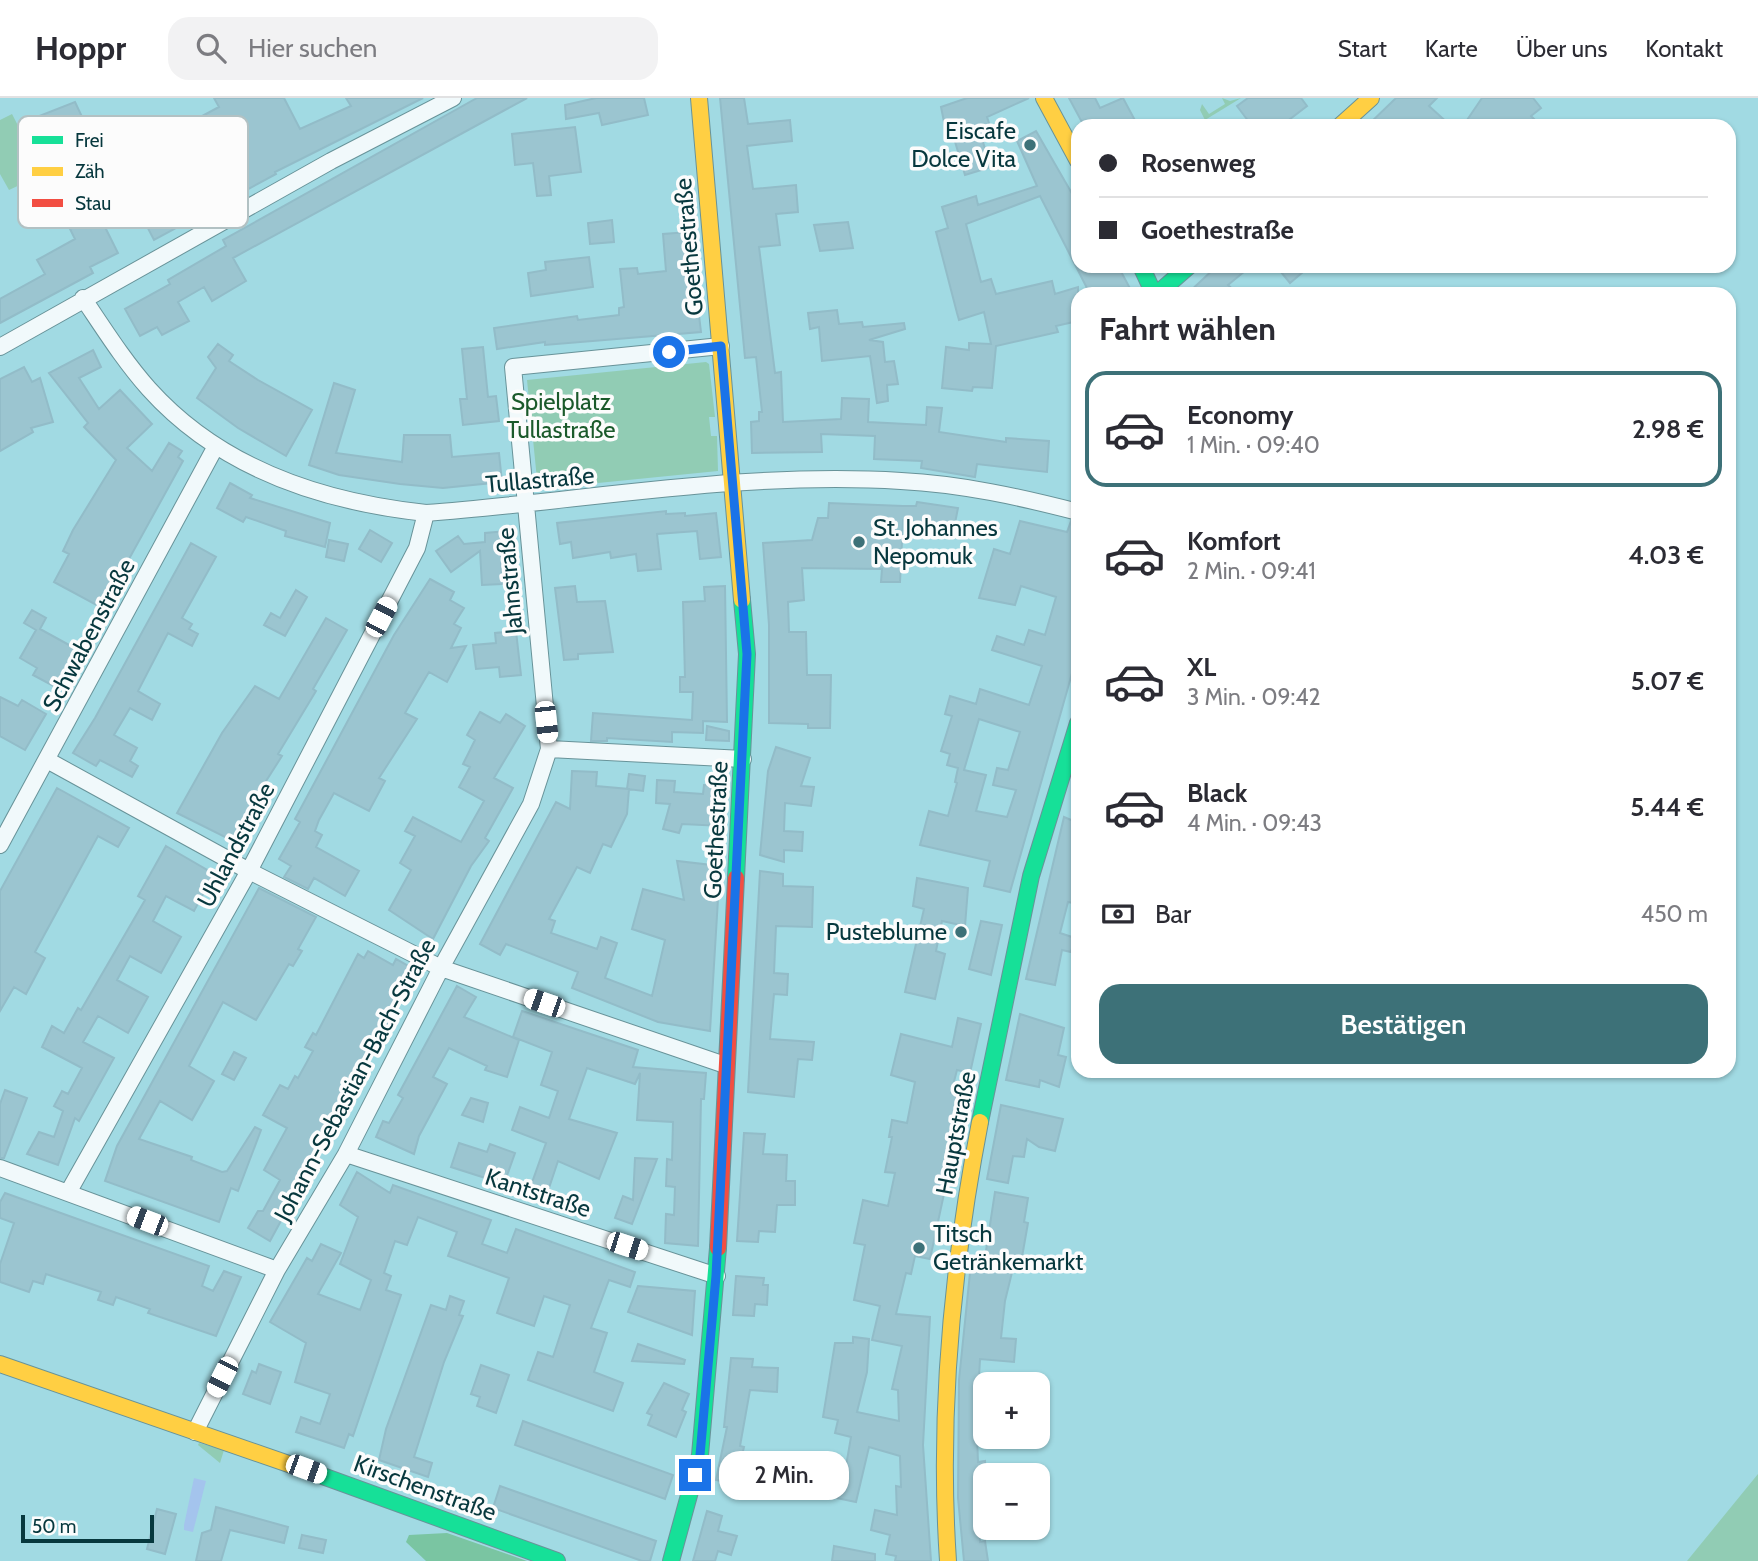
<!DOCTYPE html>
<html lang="de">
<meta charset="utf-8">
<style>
:root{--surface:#fff;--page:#f2f2f3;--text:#2b2b33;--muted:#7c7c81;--line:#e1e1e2;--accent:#3d7178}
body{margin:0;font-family:Cabin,sans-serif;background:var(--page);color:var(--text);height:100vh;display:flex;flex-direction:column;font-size:26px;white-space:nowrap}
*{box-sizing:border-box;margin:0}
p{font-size:23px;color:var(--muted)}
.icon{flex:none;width:38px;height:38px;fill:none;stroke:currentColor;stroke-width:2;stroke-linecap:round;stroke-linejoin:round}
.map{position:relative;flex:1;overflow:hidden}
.details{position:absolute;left:1071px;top:189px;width:665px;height:791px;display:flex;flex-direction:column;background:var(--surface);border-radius:21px;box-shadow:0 2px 5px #0004}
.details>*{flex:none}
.banner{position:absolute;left:1071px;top:21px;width:665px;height:154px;border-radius:21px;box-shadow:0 2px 5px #0004;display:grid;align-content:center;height:154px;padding:0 28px;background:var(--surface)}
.controls{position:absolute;left:973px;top:1274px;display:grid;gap:14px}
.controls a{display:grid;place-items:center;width:77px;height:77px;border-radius:14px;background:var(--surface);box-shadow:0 2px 5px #0004;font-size:35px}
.scale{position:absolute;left:21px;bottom:18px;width:133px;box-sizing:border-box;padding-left:7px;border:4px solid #07383e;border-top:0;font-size:19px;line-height:24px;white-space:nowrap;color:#07383e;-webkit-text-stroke:5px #fcfcfc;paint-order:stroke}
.end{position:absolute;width:32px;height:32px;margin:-16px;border:9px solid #1a73e8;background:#fff;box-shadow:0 0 0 4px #fff}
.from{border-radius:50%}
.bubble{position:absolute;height:49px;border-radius:21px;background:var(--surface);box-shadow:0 2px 5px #0004;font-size:23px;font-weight:600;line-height:49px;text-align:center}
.car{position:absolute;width:21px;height:42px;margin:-21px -10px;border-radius:9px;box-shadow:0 0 5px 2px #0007;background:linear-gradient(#fff 24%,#345 0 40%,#fff 0 76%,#345 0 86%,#fff 0)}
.banner b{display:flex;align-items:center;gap:24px;height:66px;font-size:26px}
.banner b+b{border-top:2px solid var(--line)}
.banner i{width:18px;height:18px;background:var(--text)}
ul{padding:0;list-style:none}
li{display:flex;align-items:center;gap:21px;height:116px;margin:0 14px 10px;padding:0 14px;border:4px solid transparent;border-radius:21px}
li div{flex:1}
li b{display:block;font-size:26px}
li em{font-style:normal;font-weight:600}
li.selected{border-color:var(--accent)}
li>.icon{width:63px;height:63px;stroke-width:1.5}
h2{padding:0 28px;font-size:32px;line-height:84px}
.pay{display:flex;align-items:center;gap:18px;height:77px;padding:0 28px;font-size:26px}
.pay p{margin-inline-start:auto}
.cta{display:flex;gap:14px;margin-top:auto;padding:14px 28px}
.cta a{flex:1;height:80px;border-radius:21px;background:var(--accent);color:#fff;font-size:28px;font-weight:600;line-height:80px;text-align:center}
header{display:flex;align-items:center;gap:42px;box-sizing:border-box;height:98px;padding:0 35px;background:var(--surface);border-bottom:2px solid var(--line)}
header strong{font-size:33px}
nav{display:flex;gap:38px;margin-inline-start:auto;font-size:24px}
.search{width:490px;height:63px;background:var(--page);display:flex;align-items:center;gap:18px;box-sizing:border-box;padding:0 24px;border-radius:21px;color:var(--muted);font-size:26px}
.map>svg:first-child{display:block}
</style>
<header>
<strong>Hoppr</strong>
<div class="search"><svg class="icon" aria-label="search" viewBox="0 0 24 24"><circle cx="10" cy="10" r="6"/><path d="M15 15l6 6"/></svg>Hier suchen</div>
<nav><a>Start</a><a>Karte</a><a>Über uns</a><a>Kontakt</a></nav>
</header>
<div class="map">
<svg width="1758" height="1463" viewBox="0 0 1758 1463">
<rect width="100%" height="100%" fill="#a1dae3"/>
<path fill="#91ccb4" d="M1222 0 1230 3 1241 0 1205 22 1200 12 1202 6 1209 16 1225 6Z
M12 16 43 76 9 92 0 76V22Z
M706 264 709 266 715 319H709L711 338H717L718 373 538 391 527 282Z
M199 1345 224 1352 220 1365 198 1347Z
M1758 1376V1463H1687Z"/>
<path fill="#7ac5a2" d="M447 1435 527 1463H426L406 1444 409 1437Z"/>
<path fill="#a4c4ed" d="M194 1380 206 1383 193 1434 184 1432V1427Z"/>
<path fill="#9bc5d0" stroke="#92bcc8" stroke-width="2" fill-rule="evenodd" d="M214 0H284L300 31 351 8 346 0H423L275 74 276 76 154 142 138 111 178 90 162 58 170 53 163 39 219 9Z
M477 0H527L233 160 246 183 212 203 204 189 178 204 189 223 162 237 157 229 140 238 125 211 170 186 168 182 226 148 223 142Z
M596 0H644L648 17 602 27 599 15 566 21 565 7Z
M720 0H744L748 26 790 22 792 43 747 48 753 91 796 87 798 114 776 116 780 147 759 149 775 275 781 274 783 324 841 321 842 300 869 301 868 324 926 327 927 309 942 310 939 334 1006 344V340L1049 343 1047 374 977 366 975 379 921 370 922 363 874 361 875 338 821 336 822 354 752 355 751 324 759 323V314H762L756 259 745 260Z
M967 0H1029L987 19 993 37 982 41 991 69 965 77 953 37 947 39 941 9Z
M1069 0H1095L1100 10 1123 0 1138 28H1084Z
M1248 0H1301L1307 8 1281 28H1252L1237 8Z
M1396 0H1437L1429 8 1451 28H1367Z
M1482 0H1533L1541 10 1531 18 1541 28H1463Z
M75 4 84 23 66 32 68 38 41 50 29 22Z
M575 29 581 74 549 78 551 97 537 98 533 65 515 67 512 36Z
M1036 33 1078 106V168H1118L1133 196H1090L1040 98 966 126 981 184 991 181 996 196 1052 183 1055 196 1078 189V223L1056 228 1058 234 996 248 992 290 973 289 972 293 942 290 946 249 969 252V245L991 246 984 214 959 222 957 215 936 134 948 130 942 109 976 98 978 107 1037 88 1017 43Z
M99 117 118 155 90 169 93 175 0 225V201L45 176 37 162 75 141 70 131Z
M612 122 614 144 590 146 588 125Z
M848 124 853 150 820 153 814 127Z
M689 134 701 234 545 247V244L497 251 494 230 577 218 578 222 619 217V210L624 209 620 171 637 170 638 176 666 173 663 136Z
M589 159 593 189 531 198 528 175 546 172 545 164Z
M1217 168H1251L1228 187 1238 196H1187Z
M1276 168H1310L1290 185Z
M837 212 839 226 862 224 863 229 904 225 905 231 869 242 883 244 885 264 894 263 898 286 887 287 888 303 877 305 870 258 822 263 819 229 810 231 808 215Z
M218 246 233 257 229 263 258 282 312 312 286 358 238 330 197 300 216 270 208 259Z
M483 249 488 299 496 298 499 323 463 327 460 301H467L462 251Z
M93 252 101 269 79 280 99 311 120 292 152 326 127 350 152 373 169 345 182 353 178 359 183 363 102 510 54 484 69 456 63 453 73 432 116 362 84 329 88 325 49 275Z
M24 269 32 284 40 280 53 324 31 330 33 334 0 353V281Z
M334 285 355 292 336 355 402 364 404 337H450L452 359 499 355 502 384 443 390 400 386 339 377 309 367Z
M230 385 252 397 250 400 330 425 325 449 285 438 286 433 246 419 243 424 217 410Z
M917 404 958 410 954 430 903 422 900 484H881L882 471 802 470 804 502 788 504 789 534H806L807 577H831L830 630H808V626L769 625V527L763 445 812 442 818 420H828L829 405 903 408H916Z
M666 413V416L685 415V418L716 415 721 459 700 461 697 433 657 436 661 471 638 473 636 456 611 460 610 454 573 460 571 444 560 446 557 425Z
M1020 423 1067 434 1071 423 1078 424V554L1010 794 984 788 990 763 920 747 929 713 948 718 957 685 955 684 958 670 947 667 950 656 941 653 952 618 945 616 950 598 976 606 980 591 1029 607 1042 568 992 552 997 538 1024 547 1029 532 1045 537 1056 499 1021 488 1015 507 979 500 994 451 1010 456ZM979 621 1020 634 1008 672 997 670 993 687 1016 692 1007 719 976 713 986 677 964 672Z
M370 432 392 445 381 464 359 451Z
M507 433 509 461H501L502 486 482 487 480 453 451 474 436 453 458 438 464 446 485 444V435Z
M329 442 348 446 344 463 326 459Z
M191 445 216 459 182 520 192 526 189 531 198 536 192 548 168 535 138 593 160 606 152 622 130 610 114 637 137 650 130 663 138 668 132 679 100 662 96 668 73 655 95 620Z
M430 481 454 494 450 502 464 510 454 526 461 530 451 550 466 548 447 584 429 574 405 615 417 621 379 680 385 683 369 713 334 695 319 722 315 733 322 737 316 749 359 773 345 798 314 780 308 791 284 779 291 768 279 761 300 724 295 721 394 537Z
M575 488 577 504 605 503 613 554 578 556V561L564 562 555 490Z
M725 488 727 624 703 623V635L672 634V644L607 640V643H591L593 615 692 622 693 594H680V579H685L683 504 705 503 704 489Z
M296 492 307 499 285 538 264 527 271 515 280 520Z
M32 512 46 520 40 531 80 553 59 591 33 577 37 570 20 560 36 532 24 525Z
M326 520 347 532 313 591 316 593 278 656 282 658 252 705 248 715 250 716 239 734 236 733 231 742 177 715 222 635 255 588 279 601Z
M516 533 521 577 500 579 499 569 476 571 473 547 496 545 495 535Z
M0 599 18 608 22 602 46 616 25 652 0 638Z
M480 614 500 625 506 616 525 628 494 680 513 690 485 740 489 743 471 768 433 841 389 812 411 772 400 765 415 738 405 733 413 719 461 744 484 703 459 689 470 669 463 666 475 642 467 637Z
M707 628 729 633V643L706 642Z
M776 649 810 660 801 688 814 689 811 708 785 705 784 733 803 734 802 753 784 752V764L760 757 768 673Z
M572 673 597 674 596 688 629 691 627 716 611 749 603 746 590 775 577 769 549 821 555 823 551 835 597 851 601 839 617 845 605 880 652 898 665 842 632 831 643 791 684 802 677 763 720 768 710 933 658 924 572 890 578 874 506 846 500 857 480 846 556 704 570 711Z
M629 676 645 678 643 693 627 691Z
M657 682 675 683 674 694 703 696 704 687 725 688 722 728 682 726 679 735 663 731 670 706 656 705Z
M57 690 129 730 118 749 98 738 35 854 45 860 26 896 14 889 0 913V793Z
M1064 719 1078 725V806L1068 804 1060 835 1075 840 1071 854 1062 852 1055 887 1026 881Z
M166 748 214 776 194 813 166 798 153 823 181 839 161 875 130 858 117 882 148 899 128 935 98 918 83 944 114 960 79 1023 75 1020 58 1067 27 1056 39 1034 54 1039 63 1013 54 1008 62 993 68 996 82 970 42 949 52 928 64 935 78 910 81 912 145 802 138 798Z
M760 773 783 776V788L813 789 812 829 776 828 774 875 788 876 787 897 774 896 770 941 814 944 812 962 798 961 794 999 748 994Z
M917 780 968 790 965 828 942 823 936 853 945 856 935 901 905 894 924 811 913 808Z
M259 790 316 819 298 851 302 853 293 868 289 866 256 922 223 904 189 968 214 983 192 1022 160 1003 139 1041 192 1059 191 1062 222 1074 227 1073 255 1029 261 1032 238 1093 231 1090 219 1124 105 1083 117 1048Z
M981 823 1002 827 991 877 969 871Z
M368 853 393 867 396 861 417 873 270 1143 248 1130 258 1113H263L280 1082 264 1072 287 1030 263 1017 280 987 288 991 295 978 298 980 313 953 305 949 313 935 316 937 358 856 364 860Z
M457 888 476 899 464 919 519 942 507 979 485 972 487 968 449 950 433 979 447 986 419 1038 414 1056 376 1039 383 1023 389 1025 403 1000 398 997Z
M522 913 638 952 633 969 706 975 704 1001H701L698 1148 665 1145 666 1116 674 1117 675 1089 666 1088 667 1061 672 1062 673 1024 637 1022 640 975 635 986 587 970 569 1021 617 1035 599 1081 558 1063 545 1102 528 1096 546 1045 512 1032 520 1009 549 1020 558 993 541 987 552 954 513 939Z
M1020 916 1064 930 1058 957 1066 959 1059 989 1040 982 1039 989 1006 982Z
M958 920 981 926 970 975 957 972 951 995 965 998 930 1161 915 1158 911 1176 906 1175 896 1216 930 1219 923 1347 931 1463H895L896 1458 886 1456 890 1437 871 1432 875 1412 897 1417 896 1388 901 1389 900 1358 869 1349 856 1404 822 1397 828 1370 845 1374 851 1339 835 1335 838 1322 823 1319 835 1245H853V1239L869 1241 867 1274 857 1314 899 1323 898 1292 892 1291 902 1248 872 1242 880 1208 854 1202 865 1147 854 1145 863 1102 888 1108 895 1075 885 1074 892 1039H889L892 1022 907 1025 915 984 891 977 901 936 952 949Z
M234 954 246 960 234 982 222 976Z
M5 992 27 1000 4 1060H0V1006Z
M471 1000 488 1005 483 1024 462 1017Z
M1001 1007 1063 1021 1055 1053 1039 1049 1027 1041 1024 1059 1013 1058 1008 1085 987 1081Z
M744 1035 765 1036 763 1056 787 1057 786 1083H795V1107H777L775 1134 759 1133 758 1144 737 1143Z
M459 1045 487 1054 490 1046 515 1055 504 1086 451 1069Z
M635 1060 657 1061 632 1126 615 1120 623 1098 633 1102Z
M357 1074 390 1095 393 1087 491 1122 482 1146 507 1155 516 1131 635 1174 630 1189 609 1182 591 1230 607 1235 594 1274 623 1285 613 1313 528 1282 538 1254 553 1259 570 1207 544 1198 534 1228 497 1215 509 1180 448 1158 457 1134 418 1119 407 1147 395 1143 384 1175 391 1178 386 1192 401 1197 353 1338 349 1336 344 1350 296 1334 301 1319 320 1326 330 1296 295 1284 306 1245 270 1224 307 1160 312 1163 321 1146 341 1155 318 1196 360 1212 371 1182 340 1166 358 1119 340 1107Z
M995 1094 1028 1100 1024 1124 1028 1125 1022 1159 1016 1158 1005 1203 1001 1240 1016 1241 1014 1264 980 1261 978 1297 985 1298V1313H976L978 1364 985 1363 986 1377 985 1384 977 1385 978 1404 980 1444 985 1443 988 1463H964L958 1400 959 1282 971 1165 984 1166Z
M5 1095 209 1168 202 1188 213 1193 224 1173 241 1179 216 1238 148 1215 150 1211 116 1199 113 1207 98 1202 101 1194 46 1176 43 1186 33 1183 29 1194 0 1184V1166L14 1125 0 1120V1104Z
M736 1178 764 1180 763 1187H768L767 1207 755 1206 754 1218 733 1217Z
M638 1188 695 1193 692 1237 628 1214Z
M450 1198 464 1203 459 1217 463 1218 444 1264 414 1359 432 1365 428 1379 379 1362 386 1331 431 1207 446 1212Z
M638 1246 685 1262 684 1266 632 1263Z
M731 1260 753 1261 752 1269 778 1270 777 1294 750 1292 740 1348 744 1349 742 1357 758 1361 754 1381 739 1378 737 1386 716 1382 727 1329H724Z
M259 1266 281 1274 270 1306 243 1296 252 1273 256 1275Z
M481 1267 509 1277 496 1315 477 1308 480 1299 471 1296Z
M664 1285 689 1296 682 1312 686 1314 676 1339 648 1327 652 1317 647 1315Z
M523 1323 673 1377 665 1401 515 1347Z
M500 1388 656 1443 650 1463H642L493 1410Z
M216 1409 288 1429 284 1445 230 1432 221 1463H196L202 1435 211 1432Z
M157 1411 176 1416 165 1456 147 1451Z
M707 1413 722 1418 718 1433 737 1438 731 1457 718 1453 715 1463H693Z
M302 1437 326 1442 323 1455 299 1450Z
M834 1448 875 1456V1463H832Z"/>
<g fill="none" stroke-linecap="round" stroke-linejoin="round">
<g stroke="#689399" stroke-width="18">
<path id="street" d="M83 200C104 231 124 263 149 291 221 371 322 404 426 415 584 403 743 373 901 383 961 386 1020 399 1078 414
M0 249 331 63 453 0
M549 651 743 661
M47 662 249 773 441 870 725 967
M0 747 216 348
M346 1056 717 1178
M0 1070 277 1172
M69 1093 249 773 417 450 426 415
M195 1334 277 1172 346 1056 441 870 531 706 549 651 513 269 721 248"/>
</g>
<g stroke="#689399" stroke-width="18">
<path id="fast" d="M1141 168 1154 196
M1157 196 1189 168
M736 780 747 556 742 502
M980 1024 1031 778 1078 625
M306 1372 557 1463
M671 1463 700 1357 718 1150"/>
</g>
<g stroke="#689399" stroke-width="18">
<path id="slow" d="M699 0 742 502
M1044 0 1078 63
M1340 28 1371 0
M0 1266 306 1372
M948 1463C938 1315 952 1169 980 1024"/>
</g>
<g stroke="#689399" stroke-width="18">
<path id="jam" d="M718 1150 736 780"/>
</g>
<use href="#street" stroke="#f1f9fb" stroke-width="16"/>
<use href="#fast" stroke="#16e098" stroke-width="16"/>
<use href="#slow" stroke="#ffcf43" stroke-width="16"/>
<use href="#jam" stroke="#f24e42" stroke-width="16"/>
</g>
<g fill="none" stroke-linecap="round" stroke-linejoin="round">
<path stroke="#1a73e8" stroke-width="9" d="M669 254 721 248 747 556 716 1178 700 1357 695 1377"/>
</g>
<g fill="#3d7178" stroke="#fcfcfc" stroke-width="2.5">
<circle cx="1030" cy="47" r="7"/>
<circle cx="859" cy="444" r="7"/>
<circle cx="961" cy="834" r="7"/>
<circle cx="919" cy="1150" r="7"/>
</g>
<g text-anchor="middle" stroke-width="7" stroke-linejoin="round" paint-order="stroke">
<g font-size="24" fill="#07383e" stroke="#fcfcfc" text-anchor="end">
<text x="1016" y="41">Eiscafe<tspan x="1016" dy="28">Dolce Vita</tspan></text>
<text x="873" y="438" text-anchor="start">St. Johannes<tspan x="873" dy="28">Nepomuk</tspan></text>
<text x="947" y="842">Pusteblume</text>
<text x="933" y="1144" text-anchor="start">Titsch<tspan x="933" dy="28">Getränkemarkt</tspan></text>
</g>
<g font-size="24" fill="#07383e" stroke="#fcfcfc">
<text transform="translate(689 149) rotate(-95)" y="8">Goethestraße</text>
<text transform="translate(540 382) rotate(-5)" y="8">Tullastraße</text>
<text transform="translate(510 483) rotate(-95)" y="8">Jahnstraße</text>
<text transform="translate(89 537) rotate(-62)" y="8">Schwabenstraße</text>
<text transform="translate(716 732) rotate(-87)" y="8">Goethestraße</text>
<text transform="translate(236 747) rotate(-62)" y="8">Uhlandstraße</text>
<text transform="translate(355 982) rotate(-62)" y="8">Johann-Sebastian-Bach-Straße</text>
<text transform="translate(956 1035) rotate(-79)" y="8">Hauptstraße</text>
<text transform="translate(538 1095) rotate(18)" y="8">Kantstraße</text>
<text transform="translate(425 1390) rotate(20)" y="8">Kirschenstraße</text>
</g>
<g font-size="24" fill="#1b5a2b" stroke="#fcfcfc">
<text x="561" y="312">Spielplatz<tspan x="561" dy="28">Tullastraße</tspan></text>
</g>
</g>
<rect x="18" y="18" width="230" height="112" rx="10" fill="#fcfcfc" stroke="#b2c1c3" stroke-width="2"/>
<rect x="32" y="38" width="31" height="8" fill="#16e098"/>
<rect x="32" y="69" width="31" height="9" fill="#ffcf43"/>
<rect x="32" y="101" width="31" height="8" fill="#f24e42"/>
<g font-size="19" fill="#07383e">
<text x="75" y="49">Frei</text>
<text x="75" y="80">Zäh</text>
<text x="75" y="112">Stau</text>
</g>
</svg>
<div class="controls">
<a>+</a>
<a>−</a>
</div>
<div class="scale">50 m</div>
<i class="end from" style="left:669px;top:254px"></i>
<i class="end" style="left:695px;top:1377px"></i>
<div class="bubble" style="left:719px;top:1353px;width:130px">2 Min.</div>
<i class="car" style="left:381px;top:519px;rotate:28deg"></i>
<i class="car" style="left:546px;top:624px;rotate:174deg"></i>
<i class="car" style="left:544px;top:905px;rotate:289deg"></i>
<i class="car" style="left:147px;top:1123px;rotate:291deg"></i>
<i class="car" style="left:627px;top:1148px;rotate:108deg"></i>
<i class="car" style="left:222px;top:1279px;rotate:207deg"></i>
<i class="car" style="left:306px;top:1371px;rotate:110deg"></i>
<div class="banner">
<b><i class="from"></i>Rosenweg</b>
<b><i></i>Goethestraße</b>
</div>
<section class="details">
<h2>Fahrt wählen</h2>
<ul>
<li class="selected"><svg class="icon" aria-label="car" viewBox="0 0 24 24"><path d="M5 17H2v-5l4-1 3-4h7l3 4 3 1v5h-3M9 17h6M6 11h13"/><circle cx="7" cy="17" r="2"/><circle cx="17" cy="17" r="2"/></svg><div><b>Economy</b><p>1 Min. · 09:40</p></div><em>2.98 €</em></li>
<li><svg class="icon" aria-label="car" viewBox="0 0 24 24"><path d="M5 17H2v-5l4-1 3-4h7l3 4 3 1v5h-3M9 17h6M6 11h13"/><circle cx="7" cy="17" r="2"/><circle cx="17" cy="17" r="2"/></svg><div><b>Komfort</b><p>2 Min. · 09:41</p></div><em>4.03 €</em></li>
<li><svg class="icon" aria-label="car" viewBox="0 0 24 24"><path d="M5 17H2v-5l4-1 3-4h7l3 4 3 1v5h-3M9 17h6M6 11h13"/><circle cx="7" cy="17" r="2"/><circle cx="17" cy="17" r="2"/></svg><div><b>XL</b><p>3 Min. · 09:42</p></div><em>5.07 €</em></li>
<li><svg class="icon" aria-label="car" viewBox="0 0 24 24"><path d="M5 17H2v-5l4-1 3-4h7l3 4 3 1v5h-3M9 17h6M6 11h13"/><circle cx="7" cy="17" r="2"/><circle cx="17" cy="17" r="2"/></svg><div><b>Black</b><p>4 Min. · 09:43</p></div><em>5.44 €</em></li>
</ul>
<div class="pay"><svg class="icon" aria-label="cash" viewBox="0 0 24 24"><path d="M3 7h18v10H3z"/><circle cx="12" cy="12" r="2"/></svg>Bar<p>450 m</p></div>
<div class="cta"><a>Bestätigen</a></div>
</section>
</div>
